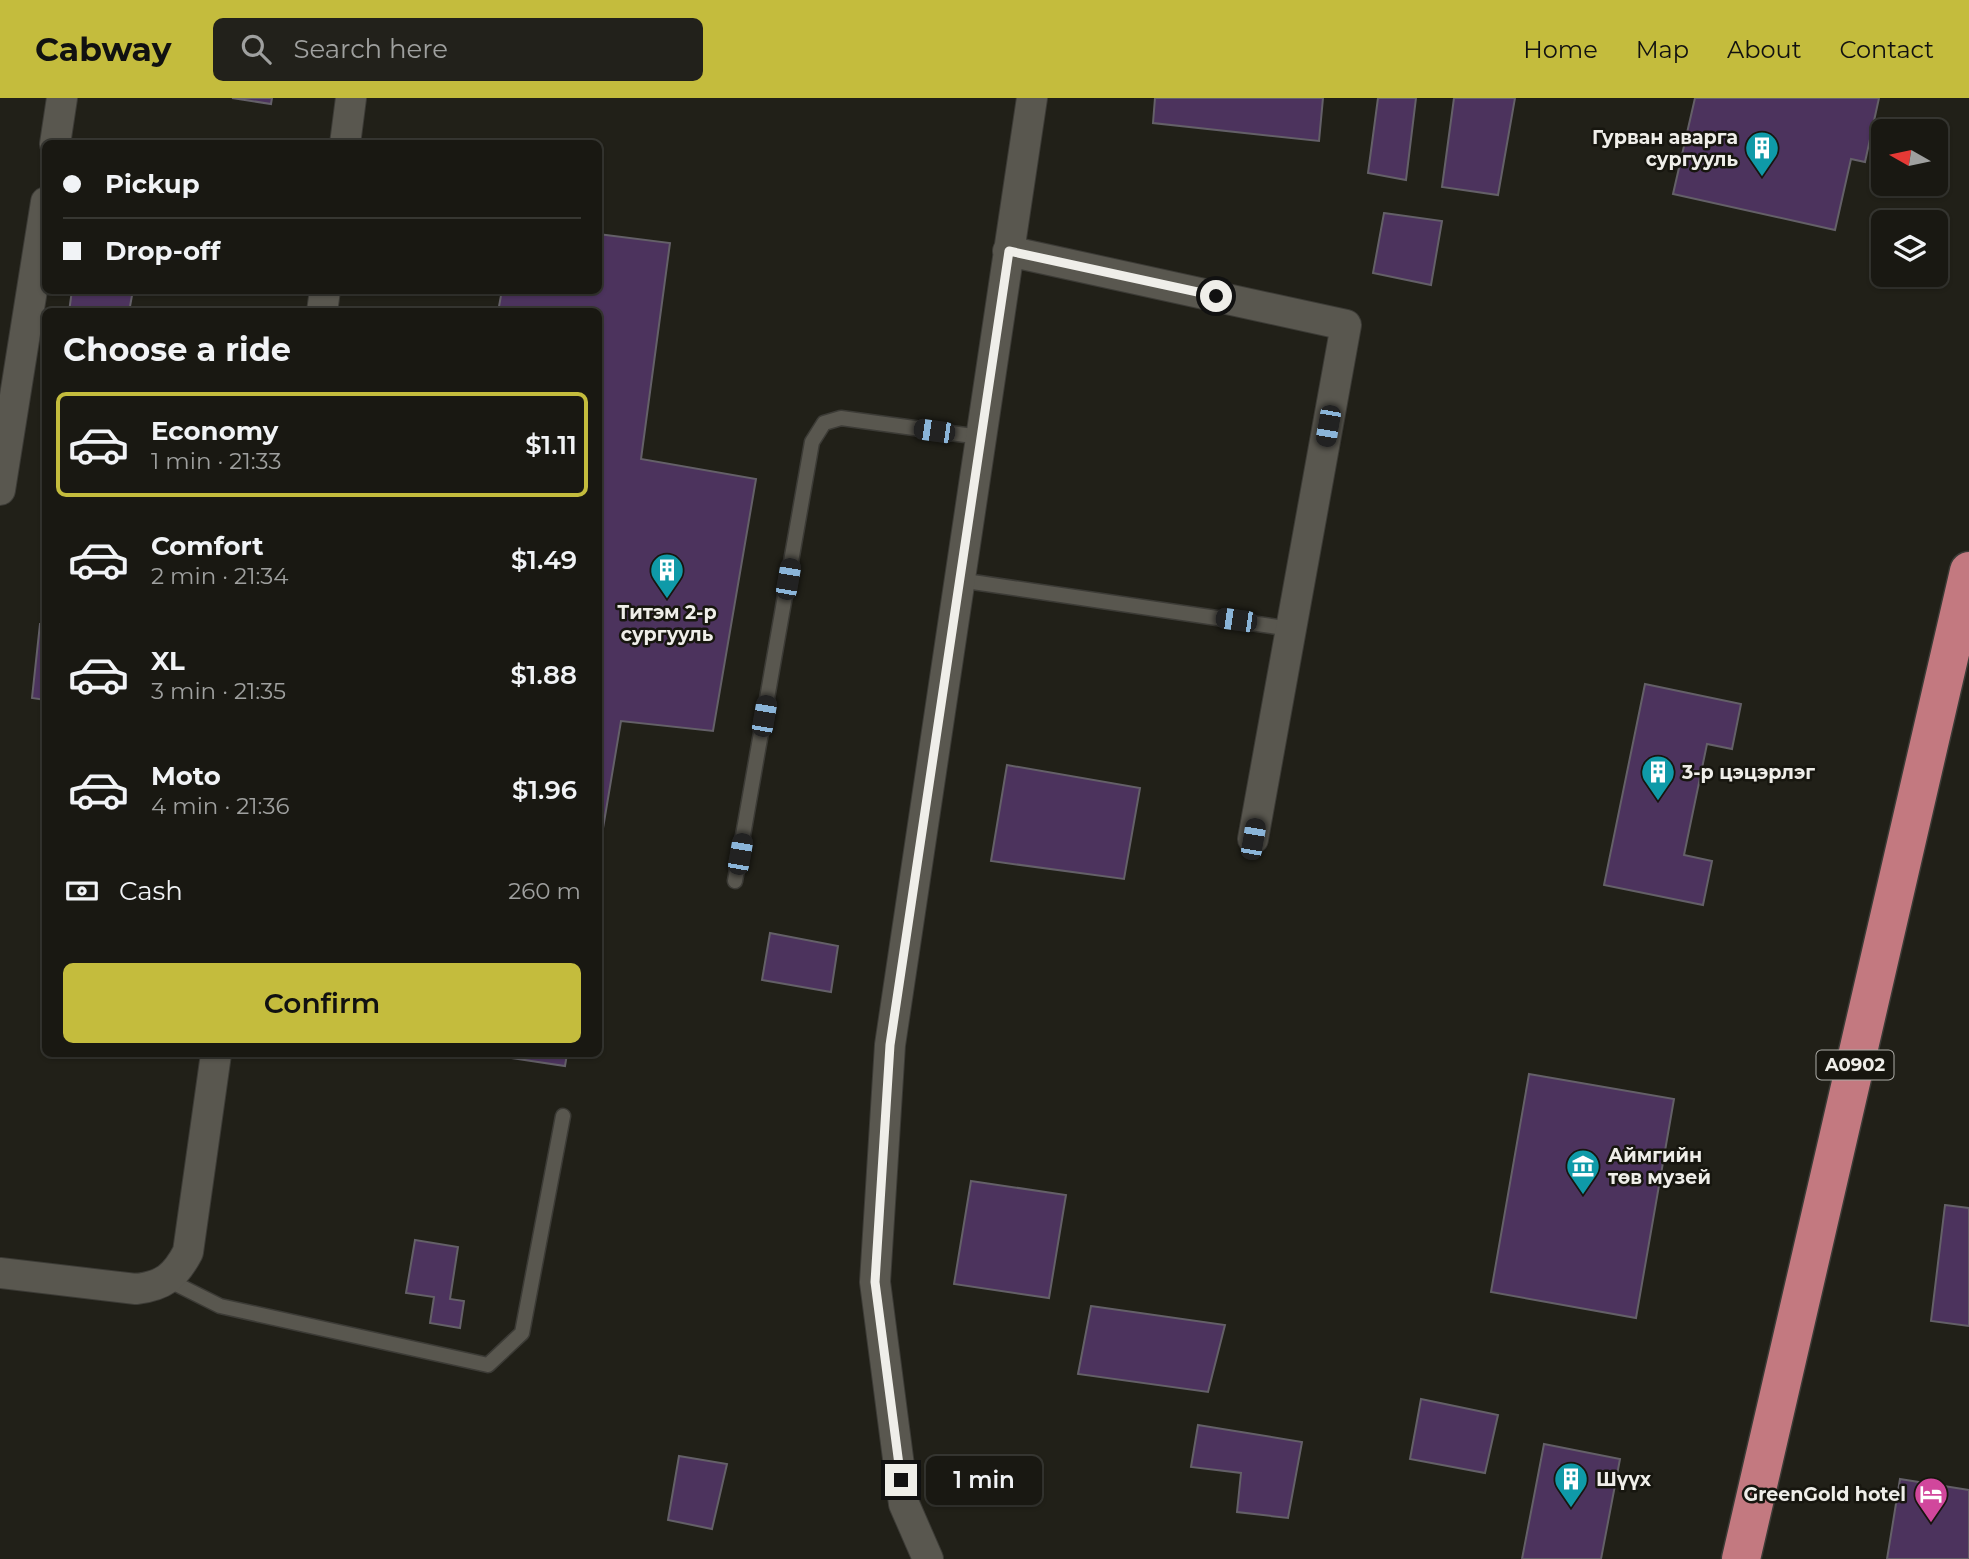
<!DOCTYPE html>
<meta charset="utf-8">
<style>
:root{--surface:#191812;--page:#22211b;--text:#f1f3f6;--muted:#9fa09f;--line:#373732;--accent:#c4bc3d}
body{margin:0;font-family:Montserrat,sans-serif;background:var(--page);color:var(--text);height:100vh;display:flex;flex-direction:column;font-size:26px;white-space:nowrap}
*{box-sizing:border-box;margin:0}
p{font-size:23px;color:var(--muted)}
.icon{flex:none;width:38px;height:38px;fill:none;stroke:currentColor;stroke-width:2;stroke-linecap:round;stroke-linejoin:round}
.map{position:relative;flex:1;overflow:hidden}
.side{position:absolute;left:42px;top:210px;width:560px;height:749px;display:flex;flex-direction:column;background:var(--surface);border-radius:10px;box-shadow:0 2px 5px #0004,0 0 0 2px var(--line)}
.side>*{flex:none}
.banner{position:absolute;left:42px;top:42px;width:560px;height:154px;border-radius:10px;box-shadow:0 2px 5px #0004,0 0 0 2px var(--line);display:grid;align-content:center;height:154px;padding:0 21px;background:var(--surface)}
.needle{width:46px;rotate:279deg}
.tools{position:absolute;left:1871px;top:21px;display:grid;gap:14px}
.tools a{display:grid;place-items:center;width:77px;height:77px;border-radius:10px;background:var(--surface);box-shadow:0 2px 5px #0004,0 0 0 2px var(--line);font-size:35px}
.end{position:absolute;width:32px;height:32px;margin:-16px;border:9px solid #efeee9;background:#111;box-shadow:0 0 0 4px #111}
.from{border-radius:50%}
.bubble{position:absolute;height:49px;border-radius:10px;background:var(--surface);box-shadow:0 2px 5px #0004,0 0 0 2px var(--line);font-size:23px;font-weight:600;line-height:49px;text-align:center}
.car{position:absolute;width:21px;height:42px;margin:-21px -10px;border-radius:9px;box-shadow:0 0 5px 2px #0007;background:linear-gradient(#222 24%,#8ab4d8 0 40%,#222 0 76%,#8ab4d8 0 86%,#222 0)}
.banner b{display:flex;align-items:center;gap:24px;height:66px;font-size:26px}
.banner b+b{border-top:2px solid var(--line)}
.banner i{width:18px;height:18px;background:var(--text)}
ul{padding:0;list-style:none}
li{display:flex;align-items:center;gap:21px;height:105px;margin:0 14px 10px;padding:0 7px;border:4px solid transparent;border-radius:10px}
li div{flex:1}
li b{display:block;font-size:26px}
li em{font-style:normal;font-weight:600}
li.active{border-color:var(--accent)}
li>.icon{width:63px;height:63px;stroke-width:1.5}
h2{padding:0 21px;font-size:32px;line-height:84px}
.pay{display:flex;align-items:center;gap:18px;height:77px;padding:0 21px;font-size:26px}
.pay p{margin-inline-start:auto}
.cta{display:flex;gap:14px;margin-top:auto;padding:14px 21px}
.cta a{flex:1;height:80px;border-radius:10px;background:var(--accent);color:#111;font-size:28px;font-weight:600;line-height:80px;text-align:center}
header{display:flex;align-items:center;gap:42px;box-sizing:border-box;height:98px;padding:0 35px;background:var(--accent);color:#111}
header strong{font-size:33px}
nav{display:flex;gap:38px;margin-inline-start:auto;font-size:24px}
.search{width:490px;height:63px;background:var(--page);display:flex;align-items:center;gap:18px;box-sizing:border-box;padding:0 24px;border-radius:10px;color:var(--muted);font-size:26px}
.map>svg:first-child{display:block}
</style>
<header>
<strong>Cabway</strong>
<div class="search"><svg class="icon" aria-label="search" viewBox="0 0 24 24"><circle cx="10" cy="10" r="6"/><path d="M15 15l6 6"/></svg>Search here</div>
<nav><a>Home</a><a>Map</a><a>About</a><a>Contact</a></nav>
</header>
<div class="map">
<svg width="1969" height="1461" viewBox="0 0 1969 1461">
<rect width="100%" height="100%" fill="#212018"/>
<path fill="#4c335d" stroke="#646068" stroke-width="2" d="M232 0H272L271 6Z
M1155 0H1323L1319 43 1153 25Z
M1378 0H1416L1406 82 1368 75Z
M1454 0H1515L1498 97 1442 89Z
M1695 0H1879L1865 64 1851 61 1835 132 1673 96Z
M1384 115 1442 123 1431 187 1373 175Z
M598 136 670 145 641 361 756 381 713 633 621 623 598 760V214H498L502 192H598Z
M72 192H133L129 214H69Z
M40 526H46V602L32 600Z
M1645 586 1741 606 1732 651 1707 646 1684 757 1712 763 1703 807 1604 787Z
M1007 667 1140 690 1124 781 991 763Z
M770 835 838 848 831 894 762 882Z
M484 956H567L565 968Z
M1529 976 1674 1001 1636 1220 1491 1194Z
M971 1083 1066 1097 1049 1200 954 1186Z
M1945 1107 1969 1110V1228L1931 1223Z
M415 1142 458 1149 450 1201 464 1203 460 1230 430 1225 434 1199 406 1195Z
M1091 1208 1225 1227 1208 1294 1078 1276Z
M1421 1301 1498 1317 1485 1375 1410 1361Z
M1198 1327 1302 1344 1288 1420 1237 1414 1241 1375 1191 1369Z
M1544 1346 1620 1361 1601 1461H1522Z
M679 1358 727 1366 712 1431 668 1422Z
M1900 1381 1969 1392V1461H1887Z"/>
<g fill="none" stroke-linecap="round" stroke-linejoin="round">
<g stroke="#3c3b36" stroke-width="17">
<path id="lane" d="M959 482 1291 531
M735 783 812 344 824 325 841 320 980 339
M168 1182 220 1208 488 1267 522 1235 563 1018"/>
</g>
<g stroke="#3c3b36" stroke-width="32">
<path id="street" d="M55 46 62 0
M345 46 351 0
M1008 153 1346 227 1253 741
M322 214 325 192
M0 392 46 104
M0 1175 136 1191C163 1188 175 1179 188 1154L216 956
M928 1461 904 1406 875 1184 890 947 1032 0"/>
</g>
<g stroke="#3c3b36" stroke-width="41">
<path id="highway" d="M1741 1461 1969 473"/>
</g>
<use href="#lane" stroke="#59574f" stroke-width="14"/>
<use href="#street" stroke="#59574f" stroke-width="30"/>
<use href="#highway" stroke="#c37980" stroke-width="38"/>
</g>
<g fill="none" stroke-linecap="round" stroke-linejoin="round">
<path stroke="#efeee9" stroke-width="9" d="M901 1382 875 1184 890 947 1009 153 1216 198"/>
</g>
<defs>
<g id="building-pin" transform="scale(1.75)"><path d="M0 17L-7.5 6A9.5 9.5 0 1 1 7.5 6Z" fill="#0f9aa8" stroke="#17160f"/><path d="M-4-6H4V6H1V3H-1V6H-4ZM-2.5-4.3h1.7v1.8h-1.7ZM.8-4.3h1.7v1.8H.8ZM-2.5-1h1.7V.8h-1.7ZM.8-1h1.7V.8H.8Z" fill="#fff"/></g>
<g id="museum-pin" transform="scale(1.75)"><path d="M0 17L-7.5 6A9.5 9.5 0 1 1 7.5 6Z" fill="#0f9aa8" stroke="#17160f"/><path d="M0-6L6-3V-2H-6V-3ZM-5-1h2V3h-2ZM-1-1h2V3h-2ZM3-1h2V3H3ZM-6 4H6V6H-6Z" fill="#fff"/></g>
<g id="hotel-pin" transform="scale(1.75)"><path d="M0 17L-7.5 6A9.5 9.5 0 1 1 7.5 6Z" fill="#d1479c" stroke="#17160f"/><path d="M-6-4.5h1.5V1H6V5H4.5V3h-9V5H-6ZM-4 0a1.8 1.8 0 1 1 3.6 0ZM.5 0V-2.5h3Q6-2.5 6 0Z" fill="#fff"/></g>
</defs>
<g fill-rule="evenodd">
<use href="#building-pin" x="1762" y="50"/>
<use href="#building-pin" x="667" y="472"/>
<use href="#building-pin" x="1658" y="674"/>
<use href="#museum-pin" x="1583" y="1068"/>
<use href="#building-pin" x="1571" y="1381"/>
<use href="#hotel-pin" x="1931" y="1396"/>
</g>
<g text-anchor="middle" stroke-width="5" stroke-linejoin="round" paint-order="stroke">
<rect fill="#17160f" stroke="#aeada8" stroke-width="2" x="1816.5" y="952.5" width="77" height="29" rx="5"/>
<g font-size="18" font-weight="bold" fill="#efeee9">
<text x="1855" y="973">A0902</text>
</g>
<g font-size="19" font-weight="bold" fill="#efeee9" stroke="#17160f" text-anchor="start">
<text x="1738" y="46" text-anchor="end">Гурван аварга<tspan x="1738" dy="22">сургууль</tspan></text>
<text x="667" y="521" text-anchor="middle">Титэм 2-р<tspan x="667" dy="22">сургууль</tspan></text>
<text x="1682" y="681">3-р цэцэрлэг</text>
<text x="1608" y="1064">Аймгийн<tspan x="1608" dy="22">төв музей</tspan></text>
<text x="1596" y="1388">Шүүх</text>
<text x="1906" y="1403" text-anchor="end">GreenGold hotel</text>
</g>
</g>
</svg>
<div class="tools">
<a><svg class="needle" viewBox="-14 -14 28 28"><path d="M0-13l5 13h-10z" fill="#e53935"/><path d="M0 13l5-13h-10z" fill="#9fa09f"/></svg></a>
<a><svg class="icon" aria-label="layers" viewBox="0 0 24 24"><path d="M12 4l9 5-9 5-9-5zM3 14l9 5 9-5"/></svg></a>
</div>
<i class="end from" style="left:1216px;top:198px"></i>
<i class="end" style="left:901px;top:1382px"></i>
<div class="bubble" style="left:926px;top:1358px;width:116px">1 min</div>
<i class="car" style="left:1328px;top:328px;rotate:190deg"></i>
<i class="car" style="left:934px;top:333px;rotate:278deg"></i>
<i class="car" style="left:788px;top:481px;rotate:10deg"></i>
<i class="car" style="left:1236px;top:522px;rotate:278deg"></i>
<i class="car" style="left:764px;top:618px;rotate:10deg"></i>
<i class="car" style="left:1253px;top:741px;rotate:10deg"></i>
<i class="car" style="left:740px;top:756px;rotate:10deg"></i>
<div class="banner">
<b><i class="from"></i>Pickup</b>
<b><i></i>Drop-off</b>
</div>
<section class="side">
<h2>Choose a ride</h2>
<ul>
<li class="active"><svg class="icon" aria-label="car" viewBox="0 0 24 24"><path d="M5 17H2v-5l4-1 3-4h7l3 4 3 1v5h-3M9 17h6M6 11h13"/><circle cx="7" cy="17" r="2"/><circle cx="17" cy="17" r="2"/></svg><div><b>Economy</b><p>1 min · 21:33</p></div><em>$1.11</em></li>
<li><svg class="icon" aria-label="car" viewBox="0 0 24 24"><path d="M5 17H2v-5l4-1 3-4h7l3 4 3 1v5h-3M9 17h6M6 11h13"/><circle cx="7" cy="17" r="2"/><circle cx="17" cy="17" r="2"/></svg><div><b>Comfort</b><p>2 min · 21:34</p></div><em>$1.49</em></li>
<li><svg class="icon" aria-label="car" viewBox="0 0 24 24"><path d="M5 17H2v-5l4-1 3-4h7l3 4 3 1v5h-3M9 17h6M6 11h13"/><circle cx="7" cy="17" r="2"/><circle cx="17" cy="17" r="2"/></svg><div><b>XL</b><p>3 min · 21:35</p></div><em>$1.88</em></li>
<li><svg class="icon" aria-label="car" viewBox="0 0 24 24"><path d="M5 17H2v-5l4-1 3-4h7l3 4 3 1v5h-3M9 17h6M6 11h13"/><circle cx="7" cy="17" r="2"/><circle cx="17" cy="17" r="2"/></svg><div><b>Moto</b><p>4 min · 21:36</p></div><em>$1.96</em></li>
</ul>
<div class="pay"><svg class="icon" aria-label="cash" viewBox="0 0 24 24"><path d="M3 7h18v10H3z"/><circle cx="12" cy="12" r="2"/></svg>Cash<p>260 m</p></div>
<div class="cta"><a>Confirm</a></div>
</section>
</div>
